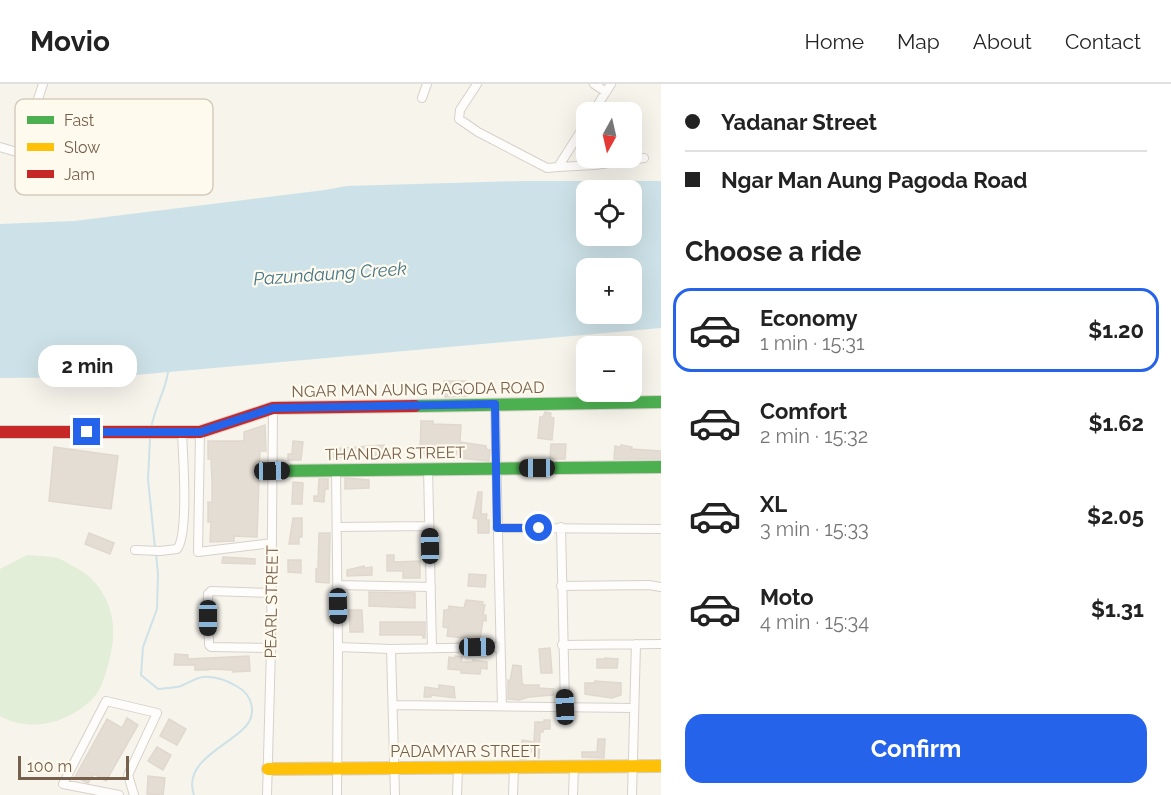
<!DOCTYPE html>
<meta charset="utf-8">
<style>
:root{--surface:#fff;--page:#f2f2f2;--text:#222;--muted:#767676;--line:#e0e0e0;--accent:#2563eb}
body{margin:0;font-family:Raleway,sans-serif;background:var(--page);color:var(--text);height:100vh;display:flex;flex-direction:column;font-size:22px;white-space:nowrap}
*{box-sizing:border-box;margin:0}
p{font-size:20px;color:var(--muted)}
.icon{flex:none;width:33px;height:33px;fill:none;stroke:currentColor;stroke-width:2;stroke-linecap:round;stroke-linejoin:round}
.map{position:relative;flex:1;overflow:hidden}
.panel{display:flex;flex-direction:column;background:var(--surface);width:510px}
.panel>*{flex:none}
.hud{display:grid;align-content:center;height:132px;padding:0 24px;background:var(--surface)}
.needle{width:39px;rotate:188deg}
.tools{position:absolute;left:576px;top:18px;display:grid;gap:12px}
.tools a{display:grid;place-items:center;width:66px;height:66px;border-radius:12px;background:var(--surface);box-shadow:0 6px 24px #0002;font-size:30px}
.scale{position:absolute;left:18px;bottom:15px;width:111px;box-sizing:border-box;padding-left:6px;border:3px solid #765f4b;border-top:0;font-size:16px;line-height:21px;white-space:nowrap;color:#765f4b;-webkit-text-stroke:4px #fffaee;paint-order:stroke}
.end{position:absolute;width:27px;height:27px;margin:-14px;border:8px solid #2563eb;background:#fff;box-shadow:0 0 0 3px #fff}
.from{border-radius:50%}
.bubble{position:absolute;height:42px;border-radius:18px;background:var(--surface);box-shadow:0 6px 24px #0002;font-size:20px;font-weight:700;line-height:42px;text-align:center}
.car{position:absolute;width:18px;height:36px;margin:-18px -9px;border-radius:8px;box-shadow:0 0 4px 2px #0007;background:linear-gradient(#222 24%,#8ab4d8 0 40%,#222 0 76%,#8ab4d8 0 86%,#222 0)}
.hud b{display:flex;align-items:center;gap:21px;height:57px;font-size:22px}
.hud b+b{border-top:2px solid var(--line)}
.hud i{width:15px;height:15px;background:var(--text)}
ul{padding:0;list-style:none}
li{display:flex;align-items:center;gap:18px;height:84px;margin:0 12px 9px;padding:0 12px;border:3px solid transparent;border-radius:18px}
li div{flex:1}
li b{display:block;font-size:22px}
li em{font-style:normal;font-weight:700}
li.active{border-color:var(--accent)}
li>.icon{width:54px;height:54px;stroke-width:1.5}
h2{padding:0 24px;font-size:27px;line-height:72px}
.button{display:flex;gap:12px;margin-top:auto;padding:12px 24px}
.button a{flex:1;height:69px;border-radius:18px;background:var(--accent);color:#fff;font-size:24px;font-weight:700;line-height:69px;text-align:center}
header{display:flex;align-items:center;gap:36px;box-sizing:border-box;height:84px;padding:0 30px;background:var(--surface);border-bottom:2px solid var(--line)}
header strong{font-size:28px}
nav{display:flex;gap:33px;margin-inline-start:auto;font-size:21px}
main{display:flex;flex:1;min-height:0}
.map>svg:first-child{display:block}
</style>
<header>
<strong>Movio</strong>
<nav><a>Home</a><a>Map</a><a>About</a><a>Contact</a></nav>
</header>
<main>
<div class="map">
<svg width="661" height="711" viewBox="0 0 661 711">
<rect width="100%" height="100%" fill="#f7f4ec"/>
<path fill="#e2eed7" d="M27 471C35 472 45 472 54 473 60 474 66 478 71 481 107 498 120 535 110 573 107 585 103 602 95 612 72 638 31 650 0 632V485Z"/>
<path fill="#cde2e8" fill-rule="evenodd" d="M523 97H661V244L113 293 0 294V140L74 137 325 106 346 102ZM586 106H632V152H586ZM586 184H632V230H586Z"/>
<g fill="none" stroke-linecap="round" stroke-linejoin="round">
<path stroke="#cde2e8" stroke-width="2" d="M151 345C154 324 165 309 168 288
M150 354 148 395 155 464
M156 470 158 490 157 525 143 563 141 591 158 605C166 604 174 604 181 602 188 599 196 594 203 593 215 592 228 597 238 603 252 611 257 629 246 642 229 662 182 677 194 711"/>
</g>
<path fill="#e4ddd3" stroke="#e0d8ce" stroke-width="1.5" d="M444 297H466L467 312 445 313Z
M545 328 551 329 550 333 554 334 552 356 538 354 540 333H543Z
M421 337H433V340L461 341 460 358 486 362V365L490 366 489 377 449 373V370L425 372V369H420Z
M265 341 266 367H260L257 453 234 452V457L210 458 211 438H208V418L212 419V397L211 375H208V357H244V348Z
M293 357 303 358 301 376H288V370H292Z
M551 360H566L565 375H550Z
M384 361V365H389V371L330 374V365Z
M621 361 632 363 631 365 661 367V375H614L615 362 621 363Z
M54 363 118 372 111 425 49 417Z
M345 394 369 396V404L345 405Z
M319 395H328V405H325L324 418 314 417V412H318Z
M293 398 303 399 302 420H292Z
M478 408H482L481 430H487L486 436H489V449H478V435L473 434Z
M293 434H302V453H299V460H289Z
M89 449 114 459 110 470 85 460Z
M319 449H330L329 499 316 498V485H318Z
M387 471H394V478L420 477V494H403V487H387Z
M223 473 255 475V480L222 479Z
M288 476H301V489L288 488Z
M364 482V484L372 483V491L347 492V486Z
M469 490 486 491 485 503 468 502Z
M369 508 415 509V524L369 522Z
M466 516 483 518 482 521H485L483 531H486V537L483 536 480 556 447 552 448 544 443 543 444 526H448L449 522 464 524Z
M349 526H362L363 548H350Z
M380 538H425V554H423V551H380Z
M550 564 552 589H541L539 565Z
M175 570 188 571V575L249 572 250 587 233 588V586L208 585V586H195V581H174Z
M455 572 462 573 461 578H473V576L487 578V585L481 584 480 590 461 589V586L448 585 449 573 455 574Z
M605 574 618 575 617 584H597V575H605Z
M513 581 521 582 522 599 524 601H539V604L554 605 553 611 529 613 519 616 508 615V596L510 597Z
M595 597 621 599V611L612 614 585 610V599H595Z
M439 601 454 603 455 614 431 611V613H424L425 603 439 605Z
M127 634 138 641 106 697 94 690 88 699 75 693 107 635 122 644Z
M169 635 186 645 177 661 160 652Z
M544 636H550V645H543V648H540L539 674H534V668L527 667 526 675H520L522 656 534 658 535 638H544Z
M598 655H605L604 674 582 673V668H597Z
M157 663 171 671 163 686 148 677Z
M148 692 165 694 163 711 147 710Z"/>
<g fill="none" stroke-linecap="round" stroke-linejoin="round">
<g stroke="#d6d1ca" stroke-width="10">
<path id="street" d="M477 0 460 26 459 35 478 48 547 84 558 83 586 39
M594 0 606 8
M422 14 427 0
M593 28 611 0
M0 63 20 69 43 0
M558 83 595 81 644 74
M495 320 502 622
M200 348 198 468 272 459
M428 385 432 564
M336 386 338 563 337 711
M337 443 429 442
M561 443 565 623
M497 444 661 445
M135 466 160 467 177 465C189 451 183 371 182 349
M337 501 431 503
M561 502 649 501 661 503
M562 561 661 560
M338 563 391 565 500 563
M271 564 211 563 209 561 208 510 211 507 272 509
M391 565 395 711
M394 621 633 624
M119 711 63 700 106 617 157 629 128 691 134 711
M267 711 271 564 273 324
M457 711 458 683
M513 711 514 683
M573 711 574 683
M632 711 636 560"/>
</g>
<g stroke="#d7d1ca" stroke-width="14">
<path id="fast" d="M415 322 661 318
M272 387 661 383"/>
</g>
<g stroke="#d7d1ca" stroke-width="14">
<path id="slow" d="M268 685 661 682"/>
</g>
<g stroke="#d7d1ca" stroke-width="14">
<path id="jam" d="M0 348H200L273 324 415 322"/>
</g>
<use href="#street" stroke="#fefdfc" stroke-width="8"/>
<use href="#fast" stroke="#4caf50" stroke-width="12"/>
<use href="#slow" stroke="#ffc107" stroke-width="12"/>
<use href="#jam" stroke="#c62828" stroke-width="12"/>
</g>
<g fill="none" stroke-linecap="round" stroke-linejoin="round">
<path stroke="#2563eb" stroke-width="8" d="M87 348H200L273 324 495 320 497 444H539"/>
</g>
<g text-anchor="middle" stroke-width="4.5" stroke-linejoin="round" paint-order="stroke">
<g font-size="16" fill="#765f4b" stroke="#fffaee">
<text transform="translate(418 305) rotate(-1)" y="6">NGAR MAN AUNG PAGODA ROAD</text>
<text transform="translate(395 369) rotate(-1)" y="6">THANDAR STREET</text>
<text transform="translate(271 518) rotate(-89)" y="6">PEARL STREET</text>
<text x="465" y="673">PADAMYAR STREET</text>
</g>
<g font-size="18" font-style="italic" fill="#457789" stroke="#fffaee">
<text transform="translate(330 190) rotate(-4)" y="6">Pazundaung Creek</text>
</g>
</g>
<rect x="15" y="15" width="198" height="96" rx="9" fill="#fffaee" stroke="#d6ccbd" stroke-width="1.5"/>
<rect x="27" y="32" width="27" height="8" fill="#4caf50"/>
<rect x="27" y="59" width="27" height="8" fill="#ffc107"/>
<rect x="27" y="86" width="27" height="8" fill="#c62828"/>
<g font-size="16" fill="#765f4b">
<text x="64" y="42">Fast</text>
<text x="64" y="69">Slow</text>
<text x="64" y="96">Jam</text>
</g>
</svg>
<div class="tools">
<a><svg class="needle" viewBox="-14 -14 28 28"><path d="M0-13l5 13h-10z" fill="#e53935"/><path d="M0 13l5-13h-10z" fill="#767676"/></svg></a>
<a><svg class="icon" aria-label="locate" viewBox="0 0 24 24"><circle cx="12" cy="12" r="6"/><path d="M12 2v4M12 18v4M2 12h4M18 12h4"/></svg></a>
<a>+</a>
<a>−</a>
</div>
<div class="scale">100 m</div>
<i class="end from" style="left:539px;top:444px"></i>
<i class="end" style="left:87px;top:348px"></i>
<div class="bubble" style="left:38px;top:261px;width:99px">2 min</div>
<i class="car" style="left:537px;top:384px;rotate:270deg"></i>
<i class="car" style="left:272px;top:387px;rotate:89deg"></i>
<i class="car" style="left:430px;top:462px;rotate:359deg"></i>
<i class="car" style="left:338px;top:522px;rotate:179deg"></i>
<i class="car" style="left:208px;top:534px;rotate:180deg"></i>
<i class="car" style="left:477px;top:563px;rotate:89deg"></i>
<i class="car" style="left:565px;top:623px;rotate:358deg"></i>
</div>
<section class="panel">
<div class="hud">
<b><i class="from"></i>Yadanar Street</b>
<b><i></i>Ngar Man Aung Pagoda Road</b>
</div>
<h2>Choose a ride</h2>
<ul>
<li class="active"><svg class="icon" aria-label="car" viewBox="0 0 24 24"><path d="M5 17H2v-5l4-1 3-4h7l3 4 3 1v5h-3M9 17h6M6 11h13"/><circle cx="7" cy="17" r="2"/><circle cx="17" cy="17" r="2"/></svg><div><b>Economy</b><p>1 min · 15:31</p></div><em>$1.20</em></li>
<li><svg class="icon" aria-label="car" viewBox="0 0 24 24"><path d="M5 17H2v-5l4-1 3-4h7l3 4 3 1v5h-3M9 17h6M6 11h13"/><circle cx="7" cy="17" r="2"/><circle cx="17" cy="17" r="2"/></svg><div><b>Comfort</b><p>2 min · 15:32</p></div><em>$1.62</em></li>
<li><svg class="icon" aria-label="car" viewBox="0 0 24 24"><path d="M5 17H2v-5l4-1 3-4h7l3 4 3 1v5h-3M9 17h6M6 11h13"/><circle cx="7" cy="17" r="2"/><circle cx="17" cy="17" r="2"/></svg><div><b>XL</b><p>3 min · 15:33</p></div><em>$2.05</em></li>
<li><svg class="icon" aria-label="car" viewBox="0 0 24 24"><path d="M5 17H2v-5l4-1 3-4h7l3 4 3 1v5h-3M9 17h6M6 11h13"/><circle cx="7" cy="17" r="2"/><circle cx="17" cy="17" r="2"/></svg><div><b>Moto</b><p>4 min · 15:34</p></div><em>$1.31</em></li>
</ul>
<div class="button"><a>Confirm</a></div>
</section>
</main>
